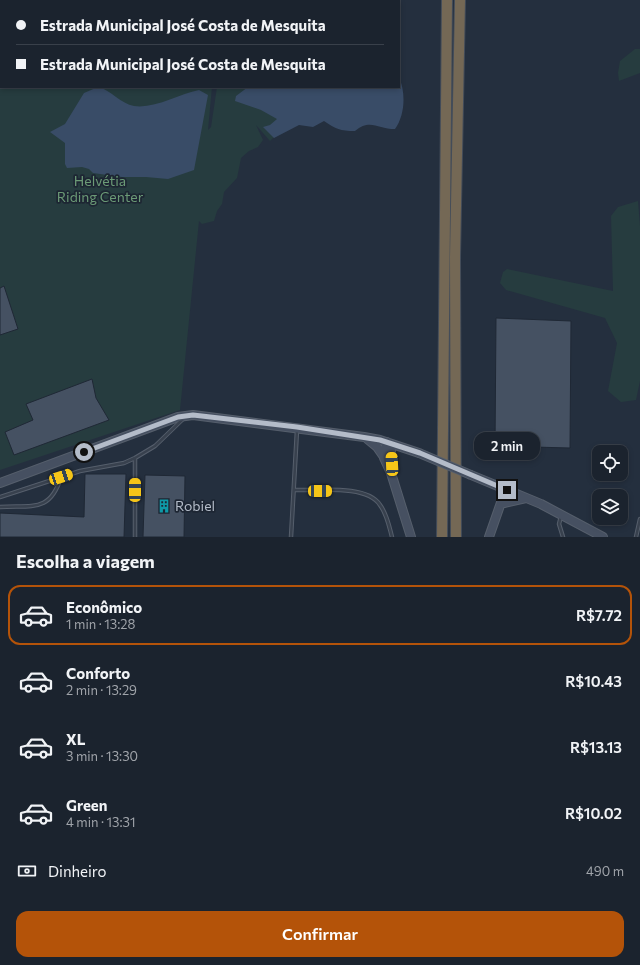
<!DOCTYPE html>
<html lang="pt">
<meta charset="utf-8">
<style>
:root{--surface:#1b232e;--page:#242b36;--text:#f1f3f6;--muted:#a0a4aa;--line:#39404a;--accent:#b45309}
body{margin:0;font-family:Commissioner,sans-serif;background:var(--page);color:var(--text);height:100vh;display:flex;flex-direction:column;font-size:15px;white-space:nowrap}
*{box-sizing:border-box;margin:0}
p{font-size:13px;color:var(--muted)}
.icon{flex:none;width:22px;height:22px;fill:none;stroke:currentColor;stroke-width:2;stroke-linecap:round;stroke-linejoin:round}
.map{position:relative;height:537px;overflow:hidden}
.details{display:flex;flex-direction:column;background:var(--surface);flex:1}
.details>*{flex:none}
.banner{position:absolute;left:0px;top:0px;width:400px;height:88px;box-shadow:0 2px 6px #0003,0 0 0 1px var(--line);display:grid;align-content:center;height:88px;padding:0 16px;background:var(--surface)}
.fabs{position:absolute;left:592px;top:445px;display:grid;gap:8px}
.fabs a{display:grid;place-items:center;width:36px;height:36px;border-radius:8px;background:var(--surface);box-shadow:0 2px 6px #0003,0 0 0 1px var(--line);font-size:20px}
.end{position:absolute;width:18px;height:18px;margin:-9px;border:5px solid #b4bcc9;background:#111;box-shadow:0 0 0 2px #111}
.from{border-radius:50%}
.bubble{position:absolute;height:28px;border-radius:12px;background:var(--surface);box-shadow:0 2px 6px #0003,0 0 0 1px var(--line);font-size:13px;font-weight:600;line-height:28px;text-align:center}
.car{position:absolute;width:12px;height:24px;margin:-12px -6px;border-radius:5px;box-shadow:0 0 3px 1px #0007;background:linear-gradient(#f5c518 24%,#345 0 40%,#f5c518 0 76%,#345 0 86%,#f5c518 0)}
.banner b{display:flex;align-items:center;gap:14px;height:38px;font-size:15px}
.banner b+b{border-top:1px solid var(--line)}
.banner i{width:10px;height:10px;background:var(--text)}
ul{padding:0;list-style:none}
li{display:flex;align-items:center;gap:12px;height:60px;margin:0 8px 6px;padding:0 8px;border:2px solid transparent;border-radius:12px}
li div{flex:1}
li b{display:block;font-size:15px}
li em{font-style:normal;font-weight:600}
li.current{border-color:var(--accent)}
li>.icon{width:36px;height:36px;stroke-width:1.5}
h2{padding:0 16px;font-size:18px;line-height:48px}
.pay{display:flex;align-items:center;gap:10px;height:44px;padding:0 16px;font-size:15px}
.pay p{margin-inline-start:auto}
.action{display:flex;gap:8px;margin-top:auto;padding:8px 16px}
.action a{flex:1;height:46px;border-radius:12px;background:var(--accent);color:#fff;font-size:16px;font-weight:600;line-height:46px;text-align:center}
.map>svg:first-child{display:block}
</style>
<div class="map">
<svg width="640" height="537" viewBox="0 0 640 537">
<rect width="100%" height="100%" fill="#242f3e"/>
<path fill="#263c3f" d="M0 0 136 1H1V87H212L208 130 211 127 217 87H325L270 141 256 125 263 140 258 147 249 151 241 158 237 178 224 192 222 204 217 211 214 221 202 224 199 221 180 410 0 470Z
M635 49H640V73L619 81 618 73 620 61Z
M638 201 640 226V381L636 400 621 402 608 391 617 343 605 318 506 290 500 283 503 272 507 269 613 291 611 216 618 207Z"/>
<path fill="#394c67" d="M399 77C406 93 405 115 395 129 378 129 370 118 355 131 340 131 336 129 324 121L313 127 299 125 274 138 263 127 270 125 277 119 261 110 235 101 236 96 248 87H311L322 89 327 87H399Z
M98 87C111 90 121 104 134 106 155 109 179 94 199 90L208 95 194 170 168 179 146 177H122L93 173 89 169 82 167 67 168 65 164V143L50 132 65 124 84 93Z"/>
<path fill="#455162" stroke="#1f2835" d="M4 286 18 329 0 335V288Z
M496 318 571 321 570 448 495 446Z
M92 379 96 398 109 420 14 455 5 432 33 420 26 404Z
M85 474H126L124 537H0V513L84 517Z
M145 475 185 476 184 537H143Z"/>
<g fill="none" stroke-linecap="round" stroke-linejoin="round">
<g stroke="#565f6c" stroke-width="4.5">
<path id="service" d="M294 490C316 491 367 484 380 505 387 514 389 526 392 537
M0 497 80 471 124 463 135 458 155 446 183 419
M0 507C32 505 50 513 61 477
M561 516 559 524 563 537
M135 537V458
M291 537 297 430
M636 537 640 519"/>
</g>
<g stroke="#565f6c" stroke-width="8">
<path id="minor" d="M147 0 148 1
M227 1V0"/>
</g>
<g stroke="#565f6c" stroke-width="10">
<path id="secondary" d="M366 438 377 447 384 457
M387 442 385 449 384 458 391 473 411 537
M387 442 391 450V471
M471 475 541 504 603 537
M0 483 178 417 193 415 364 437 380 440 419 453
M504 503 526 498
M489 537 504 494 507 490"/>
</g>
<g stroke="#434c59" stroke-width="12">
<path id="motorway" d="M442 537 447 0
M456 537 455 257 460 0"/>
</g>
<use href="#service" stroke="#38414e" stroke-width="2.5"/>
<use href="#minor" stroke="#38414e" stroke-width="5.5"/>
<use href="#secondary" stroke="#465061" stroke-width="8"/>
<use href="#motorway" stroke="#746855" stroke-width="10"/>
<g stroke="#565f6c" stroke-width="10" stroke-linecap="butt">
<path id="secondary-bridge" d="M419 453 471 475"/>
</g>
<use href="#secondary-bridge" stroke="#465061" stroke-width="8"/>
</g>
<g fill="none" stroke-linecap="round" stroke-linejoin="round">
<path stroke="#b4bcc9" stroke-width="5" d="M84 452 178 417 193 415 297 427 380 440 420 453 507 490"/>
</g>
<defs>
<g id="building-bare" transform="scale(1.08)"><path d="M-4-6H4V6H1V3H-1V6H-4ZM-2.5-4.3h1.7v1.8h-1.7ZM.8-4.3h1.7v1.8H.8ZM-2.5-1h1.7V.8h-1.7ZM.8-1h1.7V.8H.8Z" fill="#0f9aa8" stroke="#1d2633" stroke-width="2.5" paint-order="stroke"/></g>
</defs>
<g fill-rule="evenodd">
<use href="#building-bare" x="164" y="506"/>
</g>
<g text-anchor="middle" stroke-width="3.5" stroke-linejoin="round" paint-order="stroke">
<g font-size="14" fill="#6b9a76" stroke="#1d2633">
<text x="100" y="186">Helvétia<tspan x="100" dy="16">Riding Center</tspan></text>
</g>
<g font-size="14" fill="#b4bcc9" stroke="#1d2633" text-anchor="start">
<text x="175" y="511">Robiel</text>
</g>
</g>
</svg>
<div class="fabs">
<a><svg class="icon" aria-label="locate" viewBox="0 0 24 24"><circle cx="12" cy="12" r="6"/><path d="M12 2v4M12 18v4M2 12h4M18 12h4"/></svg></a>
<a><svg class="icon" aria-label="layers" viewBox="0 0 24 24"><path d="M12 4l9 5-9 5-9-5zM3 14l9 5 9-5"/></svg></a>
</div>
<i class="end from" style="left:84px;top:452px"></i>
<i class="end" style="left:507px;top:490px"></i>
<div class="bubble" style="left:474px;top:432px;width:66px">2 min</div>
<i class="car" style="left:392px;top:464px;rotate:357deg"></i>
<i class="car" style="left:61px;top:477px;rotate:72deg"></i>
<i class="car" style="left:135px;top:490px;rotate:0deg"></i>
<i class="car" style="left:320px;top:491px;rotate:90deg"></i>
<div class="banner">
<b><i class="from"></i>Estrada Municipal José Costa de Mesquita</b>
<b><i></i>Estrada Municipal José Costa de Mesquita</b>
</div>
</div>
<section class="details">
<h2>Escolha a viagem</h2>
<ul>
<li class="current"><svg class="icon" aria-label="car" viewBox="0 0 24 24"><path d="M5 17H2v-5l4-1 3-4h7l3 4 3 1v5h-3M9 17h6M6 11h13"/><circle cx="7" cy="17" r="2"/><circle cx="17" cy="17" r="2"/></svg><div><b>Econômico</b><p>1 min · 13:28</p></div><em>R$7.72</em></li>
<li><svg class="icon" aria-label="car" viewBox="0 0 24 24"><path d="M5 17H2v-5l4-1 3-4h7l3 4 3 1v5h-3M9 17h6M6 11h13"/><circle cx="7" cy="17" r="2"/><circle cx="17" cy="17" r="2"/></svg><div><b>Conforto</b><p>2 min · 13:29</p></div><em>R$10.43</em></li>
<li><svg class="icon" aria-label="car" viewBox="0 0 24 24"><path d="M5 17H2v-5l4-1 3-4h7l3 4 3 1v5h-3M9 17h6M6 11h13"/><circle cx="7" cy="17" r="2"/><circle cx="17" cy="17" r="2"/></svg><div><b>XL</b><p>3 min · 13:30</p></div><em>R$13.13</em></li>
<li><svg class="icon" aria-label="car" viewBox="0 0 24 24"><path d="M5 17H2v-5l4-1 3-4h7l3 4 3 1v5h-3M9 17h6M6 11h13"/><circle cx="7" cy="17" r="2"/><circle cx="17" cy="17" r="2"/></svg><div><b>Green</b><p>4 min · 13:31</p></div><em>R$10.02</em></li>
</ul>
<div class="pay"><svg class="icon" aria-label="cash" viewBox="0 0 24 24"><path d="M3 7h18v10H3z"/><circle cx="12" cy="12" r="2"/></svg>Dinheiro<p>490 m</p></div>
<div class="action"><a>Confirmar</a></div>
</section>
